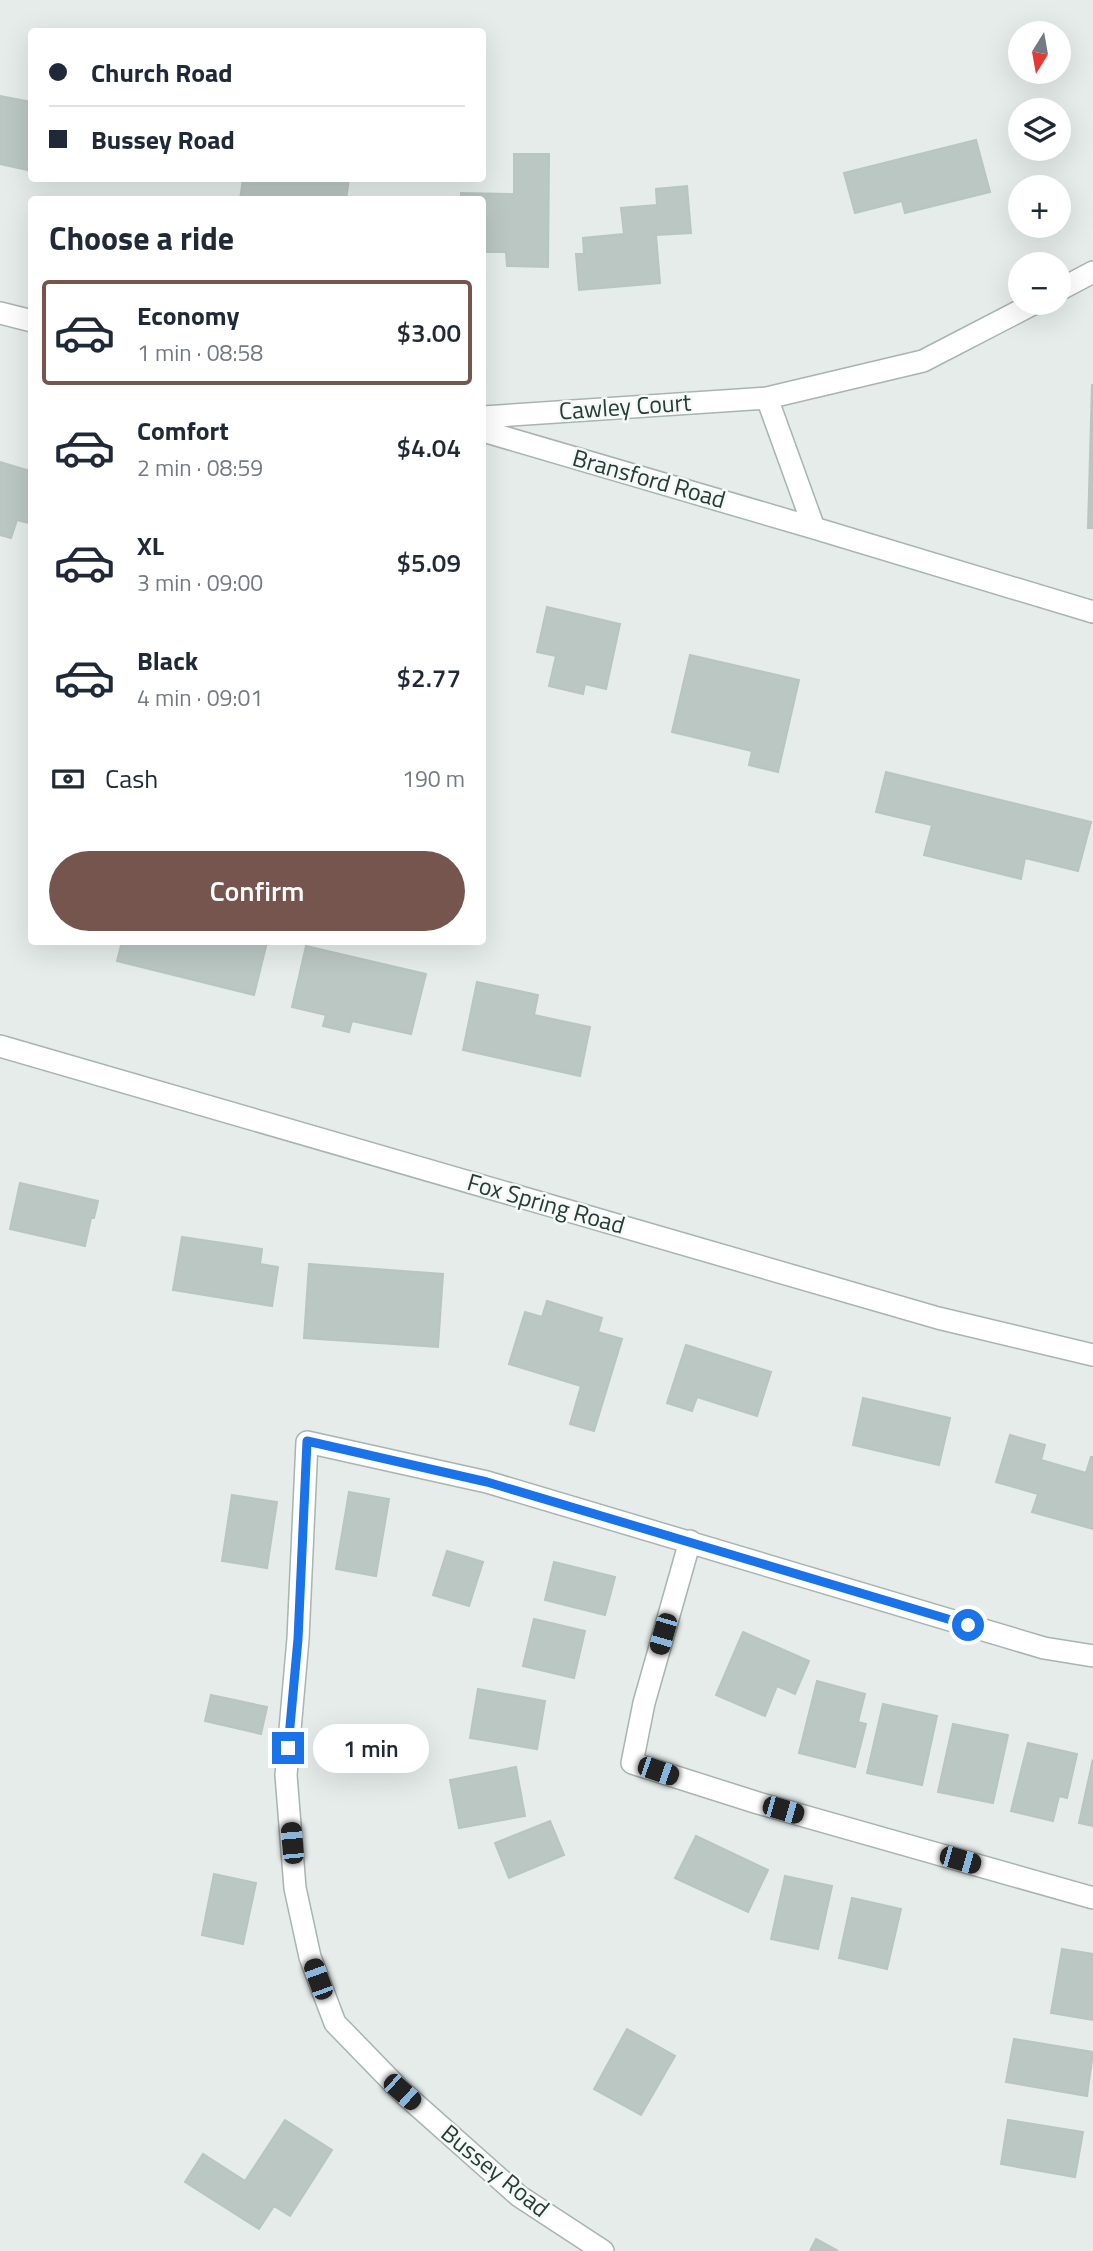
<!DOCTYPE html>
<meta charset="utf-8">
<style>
:root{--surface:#fff;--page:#f2f2f3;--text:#1f2937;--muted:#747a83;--line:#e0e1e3;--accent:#77554f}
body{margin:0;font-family:"Titillium Web",sans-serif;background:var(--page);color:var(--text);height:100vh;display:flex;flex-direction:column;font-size:26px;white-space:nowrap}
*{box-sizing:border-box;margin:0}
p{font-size:23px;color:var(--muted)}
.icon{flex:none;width:38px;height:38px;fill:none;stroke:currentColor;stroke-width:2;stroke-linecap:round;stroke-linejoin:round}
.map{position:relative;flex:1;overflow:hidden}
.panel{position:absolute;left:28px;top:196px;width:458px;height:749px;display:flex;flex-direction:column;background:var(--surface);border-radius:7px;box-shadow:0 7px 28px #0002}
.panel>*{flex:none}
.hud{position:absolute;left:28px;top:28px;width:458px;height:154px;border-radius:7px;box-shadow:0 7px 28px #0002;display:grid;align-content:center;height:154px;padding:0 21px;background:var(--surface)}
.needle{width:46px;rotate:191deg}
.fabs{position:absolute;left:1008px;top:21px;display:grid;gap:14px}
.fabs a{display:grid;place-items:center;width:63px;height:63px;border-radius:50%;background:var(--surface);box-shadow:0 7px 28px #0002;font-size:35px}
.end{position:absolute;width:32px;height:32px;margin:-16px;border:9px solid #1a73e8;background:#fff;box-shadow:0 0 0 4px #fff}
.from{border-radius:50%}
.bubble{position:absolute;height:49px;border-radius:24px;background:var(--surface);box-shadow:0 7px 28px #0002;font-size:23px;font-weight:600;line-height:49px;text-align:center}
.car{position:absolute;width:21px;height:42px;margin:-21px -10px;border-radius:9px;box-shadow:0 0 5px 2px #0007;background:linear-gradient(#222 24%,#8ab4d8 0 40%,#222 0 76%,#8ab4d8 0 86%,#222 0)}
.hud b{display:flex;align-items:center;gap:24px;height:66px;font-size:26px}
.hud b+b{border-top:2px solid var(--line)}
.hud i{width:18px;height:18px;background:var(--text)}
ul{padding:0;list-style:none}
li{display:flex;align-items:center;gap:21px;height:105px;margin:0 14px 10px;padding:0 7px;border:4px solid transparent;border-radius:7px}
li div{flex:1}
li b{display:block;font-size:26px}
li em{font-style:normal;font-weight:600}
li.current{border-color:var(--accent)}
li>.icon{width:63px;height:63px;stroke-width:1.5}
h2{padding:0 21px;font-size:32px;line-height:84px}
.pay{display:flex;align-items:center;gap:18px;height:77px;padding:0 21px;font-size:26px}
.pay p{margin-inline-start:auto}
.cta{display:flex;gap:14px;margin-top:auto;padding:14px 21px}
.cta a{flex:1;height:80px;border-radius:42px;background:var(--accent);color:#fff;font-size:28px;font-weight:600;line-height:80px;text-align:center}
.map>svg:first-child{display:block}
</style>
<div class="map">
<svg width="1093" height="2251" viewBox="0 0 1093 2251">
<rect width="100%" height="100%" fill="#e5ece9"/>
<path fill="#bac7c2" stroke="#b8c5c0" stroke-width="2" d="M0 96 32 102V171L0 164Z
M976 140 990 192 905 213 902 201 855 213 844 173Z
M514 154H549L548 267 507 266 506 252H483V200H461V193L514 194Z
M238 178H349L346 200H240L243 179Z
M687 186 691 233 656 235 660 283 579 290 576 254H584L583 238 624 234 621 208 657 205 656 189Z
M1092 385H1093V528H1088Z
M0 462 30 471 32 464V524L17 520 11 538 0 535Z
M547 607 620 624 606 689 585 684 583 694 549 686 556 656 537 652Z
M690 655 799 680 778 772 749 765 752 751 672 732Z
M886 772 1091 822 1078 871 1025 858 1021 879 924 855 932 825 876 812Z
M122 942H267L254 995 117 961Z
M306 946 426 974 411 1034 352 1021 349 1032 323 1026 326 1015 292 1007Z
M477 982 538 995 534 1015 590 1027 580 1076 463 1050Z
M20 1183 98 1201 94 1218H91L85 1246 10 1229Z
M182 1237 262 1249 260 1264 278 1267 272 1306 173 1290Z
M309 1264 443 1274 438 1347 304 1338Z
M547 1301 602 1318 598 1332 622 1339 594 1431 570 1424 581 1386 509 1364 525 1312 542 1317Z
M686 1345 771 1372 757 1416 697 1397 692 1411 667 1403Z
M863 1398 950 1418 939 1465 853 1445Z
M1010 1435 1045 1445 1041 1460 1086 1473 1091 1457H1093V1529L1032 1512 1038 1494 996 1482Z
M349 1492 389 1499 376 1576 336 1569Z
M232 1495 277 1502 267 1568 222 1561Z
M447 1551 483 1562 469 1606 433 1595Z
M554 1562 615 1577 605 1615 545 1600Z
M534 1619 585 1631 574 1678 523 1666Z
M743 1632 809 1661 795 1694 777 1686 765 1716 716 1695Z
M817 1681 865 1694 858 1722 866 1724 855 1767 799 1753Z
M478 1689 545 1701 537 1749 470 1738Z
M211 1695 267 1707 261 1734 205 1721Z
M883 1704 937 1716 922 1785 867 1773Z
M953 1724 1008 1735 993 1803 938 1792Z
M1028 1743 1077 1754 1067 1798 1059 1796 1053 1821 1011 1811Z
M1093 1759V1826L1079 1823Z
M516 1767 525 1816 459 1828 450 1780Z
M550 1821 564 1855 509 1878 495 1843Z
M696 1836 768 1870 748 1912 675 1878Z
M214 1874 256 1883 243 1944 202 1935Z
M785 1876 832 1886 818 1949 771 1939Z
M852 1898 901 1909 887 1969 839 1958Z
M1062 1949 1093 1954V2020L1051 2013Z
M627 2029 675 2056 641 2115 594 2089Z
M1014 2039 1093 2052 1087 2096 1006 2082Z
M285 2120 332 2150 290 2216 274 2206 259 2229 185 2182 203 2154 245 2181Z
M1008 2120 1083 2132 1075 2177 1001 2164Z
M816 2239 838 2251H810Z"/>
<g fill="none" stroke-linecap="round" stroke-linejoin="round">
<g stroke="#a8b4b0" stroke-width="24">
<path id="street" d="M1059 290 1093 272
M0 313 32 321
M767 398 814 528 1093 612
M483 417 767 398 923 361 1035 303
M483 431 814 528
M0 1046 938 1318 1093 1355
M690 1541 644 1703 632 1763 758 1803 1093 1898
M603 2251 519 2196 402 2092 335 2023 310 1957 295 1888 286 1775 298 1639 307 1442 487 1482 1044 1648 1093 1656"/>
</g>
<use href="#street" stroke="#fff" stroke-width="21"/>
</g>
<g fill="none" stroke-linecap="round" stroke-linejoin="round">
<path stroke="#1a73e8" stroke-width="9" d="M288 1748 298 1639 307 1441 487 1482 968 1625"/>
</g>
<g text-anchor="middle" stroke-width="5" stroke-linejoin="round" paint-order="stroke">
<g font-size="24" fill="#263c36" stroke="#f5f9f7">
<text transform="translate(625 407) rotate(-4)" y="8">Cawley Court</text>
<text transform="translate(649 479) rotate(16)" y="8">Bransford Road</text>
<text transform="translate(546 1204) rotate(16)" y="8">Fox Spring Road</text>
<text transform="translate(495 2171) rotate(39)" y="8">Bussey Road</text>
</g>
</g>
</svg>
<div class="fabs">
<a><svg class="needle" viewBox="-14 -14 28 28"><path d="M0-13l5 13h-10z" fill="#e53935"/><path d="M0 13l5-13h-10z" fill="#747a83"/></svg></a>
<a><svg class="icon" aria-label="layers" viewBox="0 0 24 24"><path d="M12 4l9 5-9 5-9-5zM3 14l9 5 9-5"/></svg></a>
<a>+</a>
<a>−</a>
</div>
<i class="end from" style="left:968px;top:1625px"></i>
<i class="end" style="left:288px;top:1748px"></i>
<div class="bubble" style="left:313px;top:1724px;width:116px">1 min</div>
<i class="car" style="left:663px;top:1634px;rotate:196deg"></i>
<i class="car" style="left:658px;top:1771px;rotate:109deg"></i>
<i class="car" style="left:783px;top:1810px;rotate:106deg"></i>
<i class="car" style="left:292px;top:1843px;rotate:355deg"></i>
<i class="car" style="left:960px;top:1860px;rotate:106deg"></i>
<i class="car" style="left:318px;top:1979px;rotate:340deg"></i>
<i class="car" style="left:402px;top:2092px;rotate:132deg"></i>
<div class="hud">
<b><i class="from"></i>Church Road</b>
<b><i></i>Bussey Road</b>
</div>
<section class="panel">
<h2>Choose a ride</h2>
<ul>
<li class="current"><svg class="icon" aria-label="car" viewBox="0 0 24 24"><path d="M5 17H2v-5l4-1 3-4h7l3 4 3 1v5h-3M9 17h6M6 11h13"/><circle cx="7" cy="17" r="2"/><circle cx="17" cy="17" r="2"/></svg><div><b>Economy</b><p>1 min · 08:58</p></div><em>$3.00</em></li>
<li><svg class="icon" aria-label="car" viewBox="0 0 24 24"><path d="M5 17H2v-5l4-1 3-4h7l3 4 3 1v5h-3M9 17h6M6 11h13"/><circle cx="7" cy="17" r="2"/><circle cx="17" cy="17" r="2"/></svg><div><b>Comfort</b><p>2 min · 08:59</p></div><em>$4.04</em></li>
<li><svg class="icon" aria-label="car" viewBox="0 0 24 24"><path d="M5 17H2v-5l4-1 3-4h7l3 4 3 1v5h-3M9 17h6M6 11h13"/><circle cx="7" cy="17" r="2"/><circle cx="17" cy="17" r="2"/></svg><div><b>XL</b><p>3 min · 09:00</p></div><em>$5.09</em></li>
<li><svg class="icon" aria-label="car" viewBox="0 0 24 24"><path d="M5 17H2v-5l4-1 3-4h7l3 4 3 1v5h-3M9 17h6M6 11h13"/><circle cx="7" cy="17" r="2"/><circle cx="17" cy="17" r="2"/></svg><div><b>Black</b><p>4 min · 09:01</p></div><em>$2.77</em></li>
</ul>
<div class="pay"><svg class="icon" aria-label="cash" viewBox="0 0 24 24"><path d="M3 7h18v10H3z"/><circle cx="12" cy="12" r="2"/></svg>Cash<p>190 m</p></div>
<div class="cta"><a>Confirm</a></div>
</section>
</div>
